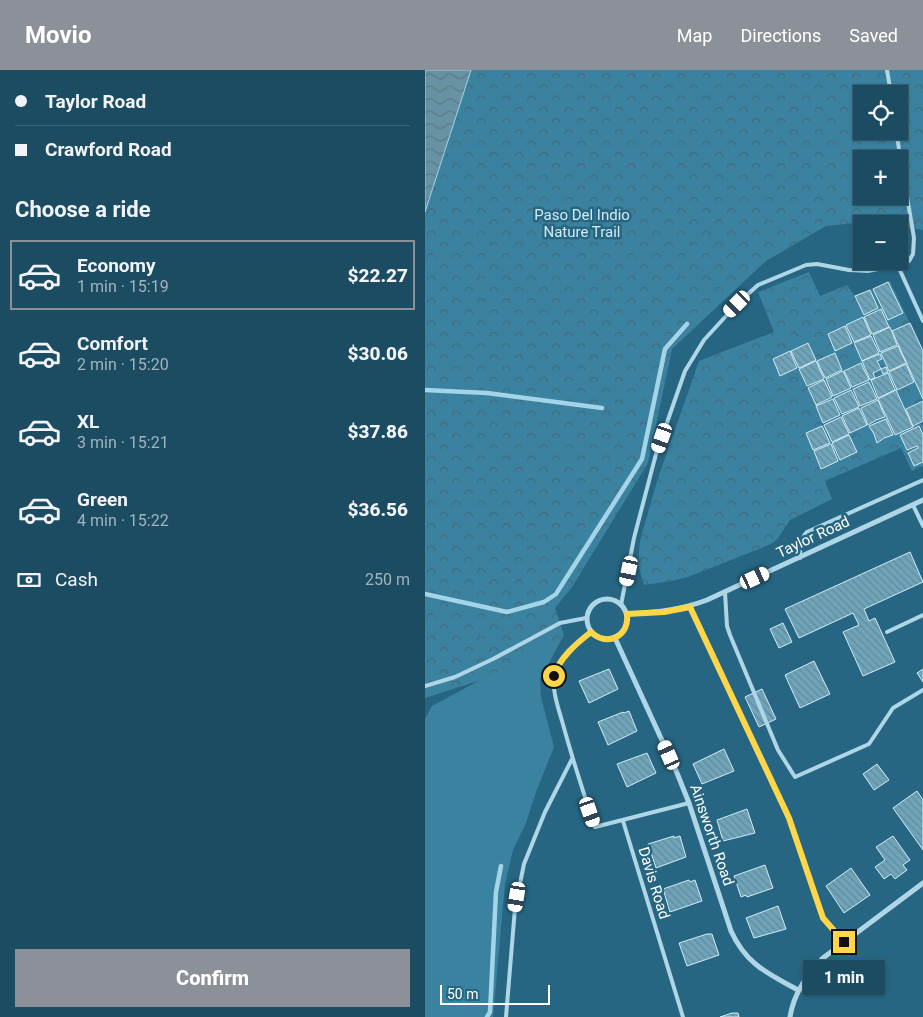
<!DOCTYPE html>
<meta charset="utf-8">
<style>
:root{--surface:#1c4c62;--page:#255368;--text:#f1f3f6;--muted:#a0b4be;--line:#3a6377;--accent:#8c9099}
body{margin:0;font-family:Roboto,sans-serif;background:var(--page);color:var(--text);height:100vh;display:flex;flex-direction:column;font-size:19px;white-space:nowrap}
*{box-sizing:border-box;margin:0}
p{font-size:16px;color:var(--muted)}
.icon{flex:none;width:28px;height:28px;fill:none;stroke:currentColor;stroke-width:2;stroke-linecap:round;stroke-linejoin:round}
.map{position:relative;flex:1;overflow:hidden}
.sheet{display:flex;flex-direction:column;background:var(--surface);width:425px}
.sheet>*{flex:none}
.guide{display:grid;align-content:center;height:110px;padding:0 15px;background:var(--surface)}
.tools{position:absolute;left:428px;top:15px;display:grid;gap:10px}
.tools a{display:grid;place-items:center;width:55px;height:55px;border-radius:0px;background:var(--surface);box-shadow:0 1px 4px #0004,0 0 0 1px var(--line);font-size:25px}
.scale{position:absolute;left:15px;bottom:12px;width:110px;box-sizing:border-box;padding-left:5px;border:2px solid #fff;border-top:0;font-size:14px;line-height:18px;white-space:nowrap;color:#fff;-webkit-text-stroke:4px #266682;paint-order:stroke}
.end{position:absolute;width:22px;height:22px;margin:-11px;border:6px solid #ffd54a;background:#111;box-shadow:0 0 0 2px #111}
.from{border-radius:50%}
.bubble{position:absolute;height:35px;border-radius:0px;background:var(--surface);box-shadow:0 1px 4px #0004,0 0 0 1px var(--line);font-size:16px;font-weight:800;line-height:35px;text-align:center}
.car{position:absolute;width:15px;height:30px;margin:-15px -8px;border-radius:6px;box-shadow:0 0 4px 1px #0007;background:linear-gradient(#fff 24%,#345 0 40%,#fff 0 76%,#345 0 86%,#fff 0)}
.guide b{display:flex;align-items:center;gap:18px;height:48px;font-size:19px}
.guide b+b{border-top:1px solid var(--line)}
.guide i{width:12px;height:12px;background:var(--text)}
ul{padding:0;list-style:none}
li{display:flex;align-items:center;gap:15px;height:70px;margin:0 10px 8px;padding:0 5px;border:2px solid transparent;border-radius:0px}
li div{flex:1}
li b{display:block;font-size:19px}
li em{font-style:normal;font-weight:800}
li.selected{border-color:var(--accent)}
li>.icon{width:45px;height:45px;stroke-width:1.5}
h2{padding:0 15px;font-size:22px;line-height:60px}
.pay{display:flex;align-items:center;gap:12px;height:55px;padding:0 15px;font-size:19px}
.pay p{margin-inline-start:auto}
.button{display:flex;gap:10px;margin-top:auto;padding:10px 15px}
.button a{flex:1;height:58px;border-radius:0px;background:var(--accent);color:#fff;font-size:20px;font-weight:800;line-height:58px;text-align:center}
header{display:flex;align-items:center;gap:30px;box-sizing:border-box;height:70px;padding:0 25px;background:var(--accent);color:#fff}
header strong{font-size:24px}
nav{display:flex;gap:28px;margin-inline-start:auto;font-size:18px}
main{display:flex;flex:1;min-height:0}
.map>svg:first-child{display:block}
</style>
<header>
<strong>Movio</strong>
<nav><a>Map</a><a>Directions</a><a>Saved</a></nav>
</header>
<main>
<section class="sheet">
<div class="guide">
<b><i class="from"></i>Taylor Road</b>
<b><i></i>Crawford Road</b>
</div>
<h2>Choose a ride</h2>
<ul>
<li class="selected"><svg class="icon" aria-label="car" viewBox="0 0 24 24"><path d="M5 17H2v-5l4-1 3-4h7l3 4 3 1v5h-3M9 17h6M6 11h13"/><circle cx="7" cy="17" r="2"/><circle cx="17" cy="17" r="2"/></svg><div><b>Economy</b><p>1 min · 15:19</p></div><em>$22.27</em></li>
<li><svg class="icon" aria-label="car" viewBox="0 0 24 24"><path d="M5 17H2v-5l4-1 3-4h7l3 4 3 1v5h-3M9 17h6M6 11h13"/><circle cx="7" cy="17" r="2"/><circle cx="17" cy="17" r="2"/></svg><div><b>Comfort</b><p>2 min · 15:20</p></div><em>$30.06</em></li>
<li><svg class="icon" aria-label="car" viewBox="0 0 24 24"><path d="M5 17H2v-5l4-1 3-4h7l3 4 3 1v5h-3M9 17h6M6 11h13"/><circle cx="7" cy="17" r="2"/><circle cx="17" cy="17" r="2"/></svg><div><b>XL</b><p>3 min · 15:21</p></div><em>$37.86</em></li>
<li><svg class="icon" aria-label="car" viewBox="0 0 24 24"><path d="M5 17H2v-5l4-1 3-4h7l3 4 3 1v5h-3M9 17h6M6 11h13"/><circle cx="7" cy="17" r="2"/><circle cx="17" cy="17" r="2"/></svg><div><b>Green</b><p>4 min · 15:22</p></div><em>$36.56</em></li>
</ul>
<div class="pay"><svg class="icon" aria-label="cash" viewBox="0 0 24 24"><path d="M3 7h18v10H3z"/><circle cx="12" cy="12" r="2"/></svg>Cash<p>250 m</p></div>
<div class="button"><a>Confirm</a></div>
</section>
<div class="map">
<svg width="498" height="947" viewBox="0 0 498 947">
<defs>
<pattern id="forest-crowns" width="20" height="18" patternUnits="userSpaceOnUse" patternTransform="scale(1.25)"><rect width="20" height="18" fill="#3a829f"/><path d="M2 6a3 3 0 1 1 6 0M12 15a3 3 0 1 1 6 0" fill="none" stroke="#426a7a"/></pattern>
<pattern id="water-waves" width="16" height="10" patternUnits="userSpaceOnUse" patternTransform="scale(1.25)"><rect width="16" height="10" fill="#6692a4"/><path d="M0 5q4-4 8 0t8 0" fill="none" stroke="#5d7a85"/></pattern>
<pattern id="building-back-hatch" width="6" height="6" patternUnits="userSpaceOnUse" patternTransform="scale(1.25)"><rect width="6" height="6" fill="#6ea4ba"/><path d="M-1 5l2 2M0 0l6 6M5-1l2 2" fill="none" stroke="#648a99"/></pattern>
</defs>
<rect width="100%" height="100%" fill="#266682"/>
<path fill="#3a829f" d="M139 565 115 609 116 627 129 677 111 722 101 753 88 780 80 814 68 947H0V649L7 636Z"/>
<path fill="url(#forest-crowns)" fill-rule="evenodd" d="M46 0H498V160L474 156V154L449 151 401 156 341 191 247 279 223 393 147 517 130 538 139 565 59 609 0 628V142ZM436 24H474V61H436ZM436 89H474V126H436Z
M384 202 395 226 422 215 430 226 465 211 498 281V330L489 334 498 356V396L487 401 476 378 400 411 407 429 365 450 353 468 349 472 339 477 263 507 246 511 219 515 213 494 215 470 233 408 274 291 349 262 333 222Z"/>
<path fill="url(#water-waves)" stroke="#a3d4e7" d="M0 0H46L0 142Z"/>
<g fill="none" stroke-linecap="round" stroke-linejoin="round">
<path stroke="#a3d4e7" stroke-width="4.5" d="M0 320 62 323 177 338
M0 524 82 542 119 532 131 524 217 389 240 279 262 254
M62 947 65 942 71 822 76 796"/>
</g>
<path fill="url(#building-back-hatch)" stroke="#d1ebf5" d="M463 212 478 243 463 250 448 219Z
M445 220 453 238 439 245 430 226Z
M456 239 464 257 447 264 439 247Z
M438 247 446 265 429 272 421 255Z
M485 253 498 281V329L467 261Z
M420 256 427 273 410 281 403 264Z
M465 257 472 275 455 282 448 265Z
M446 266 454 283 437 291 429 273Z
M383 273 391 290 374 298 366 281Z
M473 276 481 293 464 301 456 283Z
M365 281 372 298 355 306 348 289Z
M410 283 417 300 400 308 392 291Z
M455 284 457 289 452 291 456 299 448 303 450 308 445 310 437 291Z
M391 291 399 309 382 316 374 299Z
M436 293 444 310 427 317 419 301Z
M481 294 489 312 472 320 464 302Z
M461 297 463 302 458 304 456 299Z
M418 301 426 318 408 326 401 309Z
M463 303 470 320 453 328 446 310Z
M399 310 407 327 391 335 383 318Z
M444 312 452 329 435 336 428 319Z
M426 320 434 337 417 344 409 328Z
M471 320 488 357 470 365 453 329Z
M408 329 415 345 398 353 391 336Z
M453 330 460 347 451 350 443 355 436 338Z
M498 331V351L488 356 481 339Z
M434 338 442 355 425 363 417 346Z
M416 347 424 364 407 372 399 355Z
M461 349 468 365 459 368 452 373 449 364 444 356Z
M397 356 405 373 388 380 381 363Z
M494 356 498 365V392L489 396 483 383 493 378 492 376 482 380 475 365Z
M424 365 432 382 415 390 407 373Z
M406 374 413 391 396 399 389 381Z
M485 482 498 512 439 539 444 551 450 548 470 592 438 606 418 562 434 555 428 543 374 568 360 539Z
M358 553 367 572 354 578 345 559Z
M389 591 405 624 375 638 360 605Z
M184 599 193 619 164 633 154 611Z
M498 599V612L492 603Z
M337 619 351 649 334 657 320 627Z
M204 641 212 661 183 675 173 652 198 642 199 643Z
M299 679 309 701 277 714 268 694Z
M222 683 231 703 202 717 192 694Z
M452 694 464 710 449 720 438 704Z
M492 721 498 730V780L468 738Z
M322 739 330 763 298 771 292 750Z
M249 766V768L255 766 261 787 231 798 223 774Z
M468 766 485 790 478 795 482 800 470 809 466 804 459 809 450 797 460 790 451 777Z
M340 795 348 818 322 827 321 825 316 827 309 806Z
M426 798 445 825 419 843 401 816Z
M264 810 265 812 270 810 277 831 245 842 238 819Z
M353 836 361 859 329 868 321 848Z
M282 864H287L294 885 262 896 254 873Z
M307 943H313L314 947H295Z"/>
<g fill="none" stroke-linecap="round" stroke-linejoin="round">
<path stroke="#aed6e7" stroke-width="4" d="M462 0 466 24
M473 196 498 251
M488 435 498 456
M375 488C375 478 375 469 382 462L498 410
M300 522 302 556 305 565 353 680 370 707 444 674 468 638 498 620
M196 535 209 468 231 384 260 301 279 270 312 234 333 215 381 195 392 194 424 200 443 201 478 194 484 191 488 184 489 168 471 61
M265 537 364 748 398 848 419 873
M166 562C155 571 131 591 129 606 127 620 133 637 137 651 147 687 158 722 170 757L264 733
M462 562 498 545
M0 616 30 607 68 589 135 553 161 548
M198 751 258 947
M81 947 90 838 99 794 120 742 147 689"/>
<path stroke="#aed6e7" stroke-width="5" d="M162 549a20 20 0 1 1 40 0a20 20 0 1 1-40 0Z
M202 544C230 543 256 540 282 530L498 430
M190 568 252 703 264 733 306 861C321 894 342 903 373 920
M365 947C369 922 382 906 398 888L498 813"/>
</g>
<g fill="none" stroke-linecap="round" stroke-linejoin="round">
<path stroke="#ffd54a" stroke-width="6" d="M129 606C134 588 152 573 166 562 181 577 205 567 202 544L239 542 265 537 364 748 398 848 419 872"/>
</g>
<g text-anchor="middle" stroke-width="5" stroke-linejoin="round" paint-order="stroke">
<g font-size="15" fill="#d1ebf5" stroke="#266682">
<text x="157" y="150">Paso Del Indio<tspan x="157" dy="17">Nature Trail</tspan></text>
</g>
<g font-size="15" fill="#fff" stroke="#266682">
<text transform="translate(388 467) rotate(-25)" y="5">Taylor Road</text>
<text transform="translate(287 765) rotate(71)" y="5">Ainsworth Road</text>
<text transform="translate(229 813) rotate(73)" y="5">Davis Road</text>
</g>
</g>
</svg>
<div class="tools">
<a><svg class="icon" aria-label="locate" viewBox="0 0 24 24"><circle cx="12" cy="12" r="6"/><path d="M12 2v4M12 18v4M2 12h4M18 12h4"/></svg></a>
<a>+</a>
<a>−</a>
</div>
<div class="scale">50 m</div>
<i class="end from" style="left:129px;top:606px"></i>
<i class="end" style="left:419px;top:872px"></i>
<div class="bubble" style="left:378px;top:890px;width:82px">1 min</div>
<i class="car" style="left:312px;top:234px;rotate:225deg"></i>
<i class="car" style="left:237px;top:368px;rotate:199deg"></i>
<i class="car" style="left:204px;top:501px;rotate:192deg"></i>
<i class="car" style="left:330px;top:508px;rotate:65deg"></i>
<i class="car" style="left:244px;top:685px;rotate:336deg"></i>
<i class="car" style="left:165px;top:742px;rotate:161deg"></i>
<i class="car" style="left:92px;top:827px;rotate:189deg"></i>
</div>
</main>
